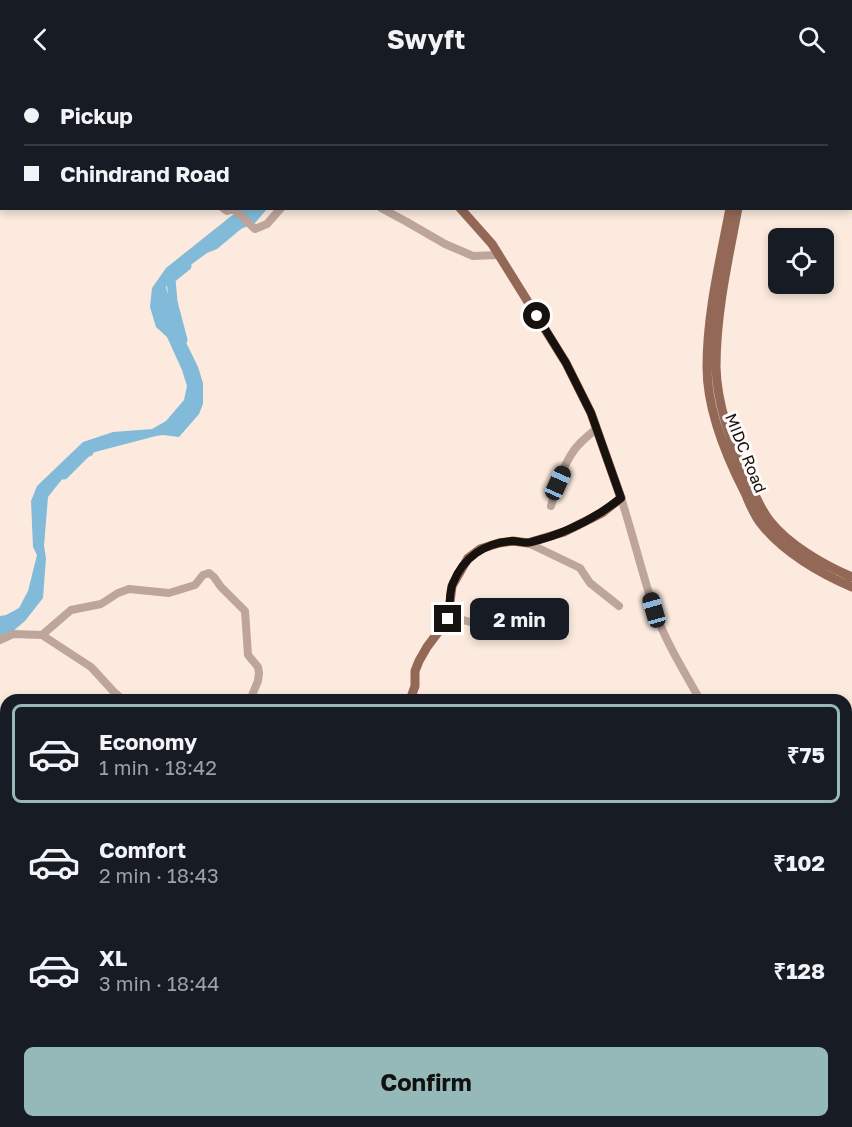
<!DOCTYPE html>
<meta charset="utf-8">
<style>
:root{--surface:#171b24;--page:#20242c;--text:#f1f3f6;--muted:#9ea1a6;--line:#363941;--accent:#95b8b9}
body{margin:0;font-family:"Golos Text",sans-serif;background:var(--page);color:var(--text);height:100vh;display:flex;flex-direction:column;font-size:22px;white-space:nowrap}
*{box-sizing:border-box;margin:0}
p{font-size:20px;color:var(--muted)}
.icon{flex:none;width:33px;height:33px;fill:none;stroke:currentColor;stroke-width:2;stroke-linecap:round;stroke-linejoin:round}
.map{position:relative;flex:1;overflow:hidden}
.drawer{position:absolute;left:0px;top:616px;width:852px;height:434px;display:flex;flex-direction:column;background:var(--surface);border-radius:18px 18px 0 0;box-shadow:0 3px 9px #0003}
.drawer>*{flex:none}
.hud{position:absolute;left:0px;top:0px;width:852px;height:132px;box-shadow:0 3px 9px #0003;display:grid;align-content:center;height:132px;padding:0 24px;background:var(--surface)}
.tools{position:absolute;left:768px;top:150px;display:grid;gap:12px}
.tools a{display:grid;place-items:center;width:66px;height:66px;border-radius:9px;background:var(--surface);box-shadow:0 3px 9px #0003;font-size:30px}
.end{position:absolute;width:27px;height:27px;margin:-14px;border:8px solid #18120e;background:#fff;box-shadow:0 0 0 3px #fff}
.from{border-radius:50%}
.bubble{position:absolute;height:42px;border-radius:9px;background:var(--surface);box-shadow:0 3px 9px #0003;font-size:20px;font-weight:700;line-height:42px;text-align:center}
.car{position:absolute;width:18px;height:36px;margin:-18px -9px;border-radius:8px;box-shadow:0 0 4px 2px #0007;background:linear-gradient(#222 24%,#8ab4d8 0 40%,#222 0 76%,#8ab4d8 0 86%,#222 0)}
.hud b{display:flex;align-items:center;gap:21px;height:57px;font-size:22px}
.hud b+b{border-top:2px solid var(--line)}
.hud i{width:15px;height:15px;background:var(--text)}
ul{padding:10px 0 0;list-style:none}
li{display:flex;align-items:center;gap:18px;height:99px;margin:0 12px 9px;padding:0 12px;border:3px solid transparent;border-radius:9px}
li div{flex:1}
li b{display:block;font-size:22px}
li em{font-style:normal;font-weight:700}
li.active{border-color:var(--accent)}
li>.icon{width:54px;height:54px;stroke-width:1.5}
.cta{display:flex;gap:12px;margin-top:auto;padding:12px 24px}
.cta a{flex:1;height:69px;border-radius:9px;background:var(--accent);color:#111;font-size:24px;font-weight:700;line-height:69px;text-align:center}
header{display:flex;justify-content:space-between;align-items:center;height:78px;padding:0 24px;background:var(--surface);font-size:27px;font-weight:700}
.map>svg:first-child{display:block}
</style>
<header><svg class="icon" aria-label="back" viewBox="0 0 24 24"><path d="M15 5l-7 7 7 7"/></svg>Swyft<svg class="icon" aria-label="search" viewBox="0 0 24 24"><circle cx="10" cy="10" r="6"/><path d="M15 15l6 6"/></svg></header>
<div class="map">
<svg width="852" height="1049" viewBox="0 0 852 1049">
<rect width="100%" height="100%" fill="#fbeadd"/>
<path fill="#82bbd9" d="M240 131H267L255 145 241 151 217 171 207 175 181 194 169 200 166 210 180 252 198 289 203 305V326L199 336 179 359 163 357 156 358 95 374 78 382 55 410 48 419 44 468 46 480 43 520 25 543 12 554 0 558V538L6 537 19 530 28 513 37 477 33 469 31 423 37 408 83 364 113 354 152 351 166 343 184 322 187 308 182 292 167 259 156 249 150 229 152 210 166 190Z"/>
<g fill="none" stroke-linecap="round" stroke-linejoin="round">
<path stroke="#82bbd9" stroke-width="9" d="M183 262 173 224 171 201 187 188
M64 397 86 375 89 374"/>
<path stroke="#bea59b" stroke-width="8" d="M55 0 58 2
M129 2 131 0
M0 107 2 106
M223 130 227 133 234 131 255 151 267 146 281 130
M381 130 407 144 445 166 473 178 499 177
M621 420C633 457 642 495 654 531 665 563 684 593 700 622
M551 428C556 409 563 387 575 371 581 363 589 357 596 351
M528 465 580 490 590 505 619 528
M450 539C456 540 463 542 470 544 483 549 494 555 509 555
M42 557 71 532 101 526 118 515 129 511 169 515 195 507 203 497 209 495 214 499 221 509 245 533 248 577 258 589 259 595 258 603 250 622
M0 562 13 556 42 557 91 589 114 614 123 622
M846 753 852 754
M846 983 852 982
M846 996 852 1029
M193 1044 196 1045
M807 1044 822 1049
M121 1049 122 1044
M741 1049 745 1044"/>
<path stroke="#946857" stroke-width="9" d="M682 0 689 2
M438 2V0
M755 2V0
M764 2 765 0
M730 130C720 183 707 235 707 289 707 331 726 378 745 415 750 426 754 438 762 447 783 474 821 496 852 509
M738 130C728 182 716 236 716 289 717 330 734 374 752 411 757 421 762 433 770 443 789 467 824 487 852 499
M410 622 415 608V593L419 583 427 569 448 541 452 508 468 480 480 471 499 465 513 463 528 465 564 454 602 435 621 420 591 335 566 285 492 166 460 130
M152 1049V1044"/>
</g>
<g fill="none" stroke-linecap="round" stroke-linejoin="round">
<path stroke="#18120e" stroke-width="8" d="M448 541C451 530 448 516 453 505 463 480 485 464 513 463 519 463 525 466 531 464 565 456 593 442 621 420L591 335 566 285 537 238"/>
</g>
<g text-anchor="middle" stroke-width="6" stroke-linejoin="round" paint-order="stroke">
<g font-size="16" fill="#18120e" stroke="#fefaf7">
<text transform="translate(746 375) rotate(68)" y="6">MIDC Road</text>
</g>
</g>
</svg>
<div class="tools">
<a><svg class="icon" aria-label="locate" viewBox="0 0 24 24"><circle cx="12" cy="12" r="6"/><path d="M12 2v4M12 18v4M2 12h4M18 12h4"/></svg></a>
</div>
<i class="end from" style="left:537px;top:238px"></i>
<i class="end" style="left:448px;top:541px"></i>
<div class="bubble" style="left:470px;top:520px;width:99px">2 min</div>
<i class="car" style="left:558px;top:405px;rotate:24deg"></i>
<i class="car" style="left:654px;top:532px;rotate:344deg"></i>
<div class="hud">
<b><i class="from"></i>Pickup</b>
<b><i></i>Chindrand Road</b>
</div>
<section class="drawer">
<ul>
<li class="active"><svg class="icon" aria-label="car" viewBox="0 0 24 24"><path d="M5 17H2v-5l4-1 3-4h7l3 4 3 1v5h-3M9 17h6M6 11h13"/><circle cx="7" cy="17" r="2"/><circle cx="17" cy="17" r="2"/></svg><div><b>Economy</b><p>1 min · 18:42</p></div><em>₹75</em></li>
<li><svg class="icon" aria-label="car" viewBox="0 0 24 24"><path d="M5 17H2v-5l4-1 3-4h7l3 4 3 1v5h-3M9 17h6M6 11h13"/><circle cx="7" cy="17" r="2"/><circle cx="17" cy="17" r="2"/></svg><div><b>Comfort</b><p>2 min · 18:43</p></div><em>₹102</em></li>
<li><svg class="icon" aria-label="car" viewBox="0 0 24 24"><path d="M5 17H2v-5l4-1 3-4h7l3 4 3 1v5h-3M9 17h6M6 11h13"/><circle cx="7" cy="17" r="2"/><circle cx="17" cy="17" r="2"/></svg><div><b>XL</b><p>3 min · 18:44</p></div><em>₹128</em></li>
</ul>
<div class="cta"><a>Confirm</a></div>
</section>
</div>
